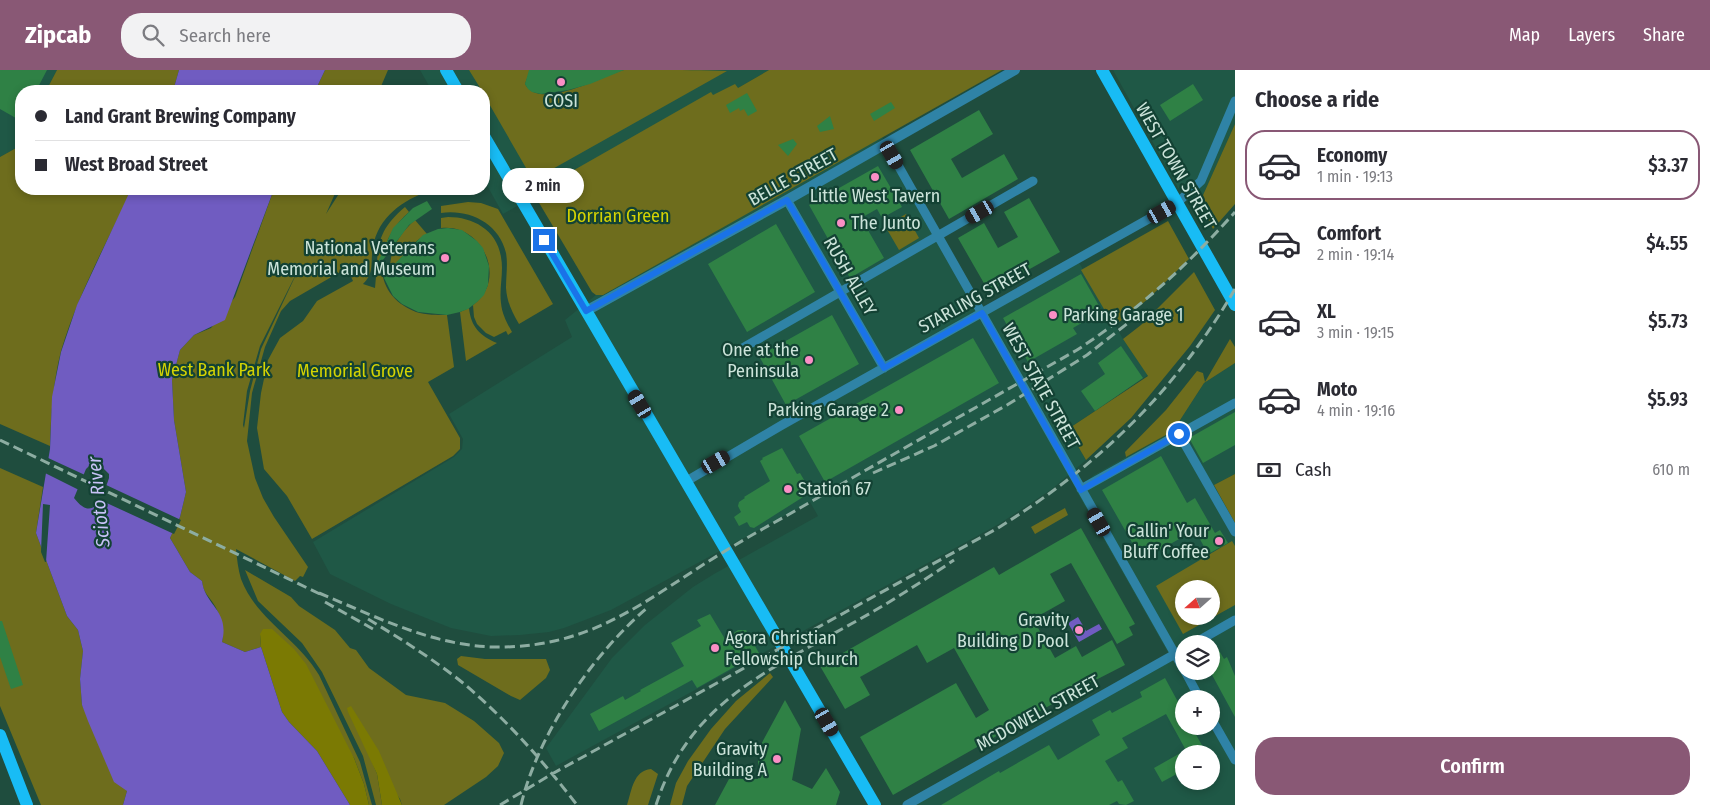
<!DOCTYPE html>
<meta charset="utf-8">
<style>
:root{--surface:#fff;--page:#f2f2f3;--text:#2b2b33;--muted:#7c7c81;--line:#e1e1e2;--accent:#895875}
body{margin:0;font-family:"Fira Sans Condensed",sans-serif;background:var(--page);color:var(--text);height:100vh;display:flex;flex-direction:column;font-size:19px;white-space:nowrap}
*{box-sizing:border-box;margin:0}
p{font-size:16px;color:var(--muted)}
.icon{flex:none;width:28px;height:28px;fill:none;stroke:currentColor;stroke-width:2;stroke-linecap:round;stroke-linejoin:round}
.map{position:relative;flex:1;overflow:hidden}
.side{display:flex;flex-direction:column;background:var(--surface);width:475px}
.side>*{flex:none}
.top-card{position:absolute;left:15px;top:15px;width:475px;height:110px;border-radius:20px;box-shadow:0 2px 8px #0003;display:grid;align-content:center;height:110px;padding:0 20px;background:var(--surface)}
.needle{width:32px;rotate:249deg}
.fabs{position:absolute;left:1175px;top:510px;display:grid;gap:10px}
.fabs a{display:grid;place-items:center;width:45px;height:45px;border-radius:50%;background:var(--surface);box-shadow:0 2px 8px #0003;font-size:25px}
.end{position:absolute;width:22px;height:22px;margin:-11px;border:6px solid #1a73e8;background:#fff;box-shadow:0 0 0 2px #fff}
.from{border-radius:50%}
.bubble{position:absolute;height:35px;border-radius:18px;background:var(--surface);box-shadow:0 2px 8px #0003;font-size:16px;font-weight:600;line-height:35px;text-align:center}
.car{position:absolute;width:15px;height:30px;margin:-15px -8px;border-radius:6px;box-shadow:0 0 4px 1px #0007;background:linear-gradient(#222 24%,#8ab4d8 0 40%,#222 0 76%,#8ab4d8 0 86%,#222 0)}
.top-card b{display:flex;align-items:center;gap:18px;height:48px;font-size:19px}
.top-card b+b{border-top:1px solid var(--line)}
.top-card i{width:12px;height:12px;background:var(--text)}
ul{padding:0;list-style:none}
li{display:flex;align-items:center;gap:15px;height:70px;margin:0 10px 8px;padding:0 10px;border:2px solid transparent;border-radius:20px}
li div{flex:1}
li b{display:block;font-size:19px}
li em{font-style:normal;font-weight:600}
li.current{border-color:var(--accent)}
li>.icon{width:45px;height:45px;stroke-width:1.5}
h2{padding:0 20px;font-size:22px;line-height:60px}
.pay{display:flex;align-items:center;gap:12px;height:55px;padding:0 20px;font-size:19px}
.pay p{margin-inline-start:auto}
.primary-button{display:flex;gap:10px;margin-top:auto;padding:10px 20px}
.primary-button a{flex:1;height:58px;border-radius:20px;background:var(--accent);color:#fff;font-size:20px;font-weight:600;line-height:58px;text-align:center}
header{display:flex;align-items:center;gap:30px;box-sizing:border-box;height:70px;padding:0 25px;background:var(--accent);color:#fff}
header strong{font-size:24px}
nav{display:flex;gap:28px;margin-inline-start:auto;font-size:18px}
.search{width:350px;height:45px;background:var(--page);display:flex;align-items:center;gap:12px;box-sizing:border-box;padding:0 18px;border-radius:20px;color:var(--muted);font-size:19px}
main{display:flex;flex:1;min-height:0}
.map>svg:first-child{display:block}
</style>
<header>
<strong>Zipcab</strong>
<div class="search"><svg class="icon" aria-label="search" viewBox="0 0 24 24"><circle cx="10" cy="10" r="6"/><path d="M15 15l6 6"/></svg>Search here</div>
<nav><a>Map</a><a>Layers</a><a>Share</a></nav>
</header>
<main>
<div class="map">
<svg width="1235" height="735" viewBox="0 0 1235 735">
<rect width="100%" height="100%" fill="#1f4d3e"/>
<path fill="#1f5846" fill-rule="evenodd" d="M0 0H57L46 21H21V70L18 77 0 87Z
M420 0H769L738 18 710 26 539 122 538 124 503 144 484 110V21H432Z
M1113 0H1235V54L1199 134 1178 118Z
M882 67 982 242 1077 189 1123 269 1148 305 1068 359 1086 390 1052 419 999 454 556 696 546 678 612 588 645 555 693 517 714 504 818 446 810 432 611 540 564 558 549 562 520 565 491 566 451 558 391 534 330 504 313 472 454 387 462 379 463 369 449 344 572 267 565 250 596 225H603Z
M1235 293V404L1214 415 1235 453V735H907L1170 586 1076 420 1094 405 1173 361 1204 313ZM1184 519H1211V546H1184ZM1184 574H1211V601H1184ZM1184 629H1211V656H1184ZM1184 684H1211V711H1184Z"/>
<path fill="#6e6d1d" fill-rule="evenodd" d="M57 0H179L173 21H46Z
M325 0H388L379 21H315Z
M469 0H530L525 14C539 42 604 5 624 0 633 0 645 0 655 0 676 0 707 0 727 1L533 110 484 25V21H482Z
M769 0H1002L603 225H596L592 222 538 131 539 120 711 22 713 25 735 14 738 18Z
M1235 54V134L1213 159 1199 134Z
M21 70V119H132C107 172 78 224 61 281 53 312 51 344 50 376L0 354V87L18 77Z
M274 119H337L326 144 342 119H429V121C403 130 378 147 373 177 370 191 375 203 363 214L375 218C379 180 373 164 405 137L409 142C375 171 368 223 416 242 426 245 437 245 447 245L454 297 428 312 460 368V379L453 386 312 469 287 426 264 399 257 358 261 323 268 290 280 268 303 251 317 231 353 211 347 198 290 231 281 241 265 277 252 323 247 371 255 408 263 428 274 447 308 497 303 507 300 506 295 511 236 479C237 489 238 499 241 509 256 549 297 568 319 605L360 692 372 735H369L364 714 354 688 260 564 261 577 245 582 222 572C225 560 221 547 215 536 209 526 203 523 202 511L190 502 170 468 180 447 186 422 174 350 172 310 180 280 194 265 211 258 235 227ZM301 194 261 279 250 321 244 358 243 355 247 321 260 276Z
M468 132 481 133 498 139 553 234 519 254C512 242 507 232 506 218 506 206 508 194 506 183 499 153 469 139 441 143V136Z
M906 144 919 168 899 180 885 156Z
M448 147C473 147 497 160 501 187 504 202 499 218 501 233 502 244 507 253 512 262L508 265 506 261 494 267 486 263 477 254 474 247 473 235C508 210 483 153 441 158V148Z
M415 150 427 164C411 172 403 189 390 199 390 179 400 163 415 150Z
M1168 151 1189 189 1148 229 1114 256 1081 200Z
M1194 202 1215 240 1190 276 1131 348 1086 390 1068 359 1148 306 1123 269 1141 255Z
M469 238C471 257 480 266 497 273L466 291 460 242Z
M1230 269 1235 277V293L1204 313 1173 361 1126 387 1125 382 1166 340 1197 301 1203 303 1205 312Z
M0 398 43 417 36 463 67 546 78 560 83 581 80 609 82 635 127 721 123 735H41L0 636Z
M1235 404V453L1214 415Z
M1065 438 1068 445 1035 464 1031 457Z
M1232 471 1235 476V535L1183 564 1156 516ZM1184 519H1211V546H1184Z
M245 500 291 527 299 536 335 560 350 578 356 580 369 598 406 625 445 633 474 651 499 673 504 683 498 696 486 707 444 735H402L400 729 370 687 377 704 382 735H376L363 686 322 602 302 573 258 531Z
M461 586 485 589H546L550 600 546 608 520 630 511 626 458 595 457 589Z
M770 603 773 607 725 659 687 716 682 735H670L676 713 688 691 711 659 736 631Z
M651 699 658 704 648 735H627C632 720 633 701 651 699Z"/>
<path fill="#7b7a03" d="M263 559H272L294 579 306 594 354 688 364 714 369 735H350L317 681 289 652 282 642 261 577 260 564Z
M351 636 379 681 402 735H382L377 704 348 642 347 638Z"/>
<path fill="#705cc1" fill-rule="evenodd" d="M179 0H325L315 21H173Z
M131 119H274L225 250 194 265 180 280 172 310 174 350 186 422 180 447 170 468 190 502 202 511C205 536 230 540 222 572L245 582 261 577 282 642 289 652 317 681 350 735H123L127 721 114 712 88 651 82 635 80 609 83 581 78 560 67 546 36 463 50 379 52 327 61 282 77 235ZM94 395 103 398 109 404V408C103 426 94 454 74 428L86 399 89 396Z
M1078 547 1086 561 1099 554 1102 559 1079 572 1068 553Z"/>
<path fill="#1f4d3e" d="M46 387 85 405 79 420 43 402Z
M104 414 181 450 174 464 98 429Z
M43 434 50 435 46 492H45L41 482Z"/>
<path fill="#2f8145" d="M0 0H47L36 21H21V51L0 39Z
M529 0H624L590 14 568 20 541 24 532 22 528 19 525 14Z
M1193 14 1203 30 1170 51 1160 35Z
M747 23 757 41 748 46 744 39 740 41 739 38 730 43 726 35Z
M891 32 895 38 874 51 870 44Z
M979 40 993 64 951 89 962 108 1004 84 1018 109 949 149 910 80Z
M830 46 834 59 820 62 817 56Z
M793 69 797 74 788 86 778 75Z
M878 96 902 137 882 148 877 139 861 148 884 188 850 208 809 135Z
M1029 128 1060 182 989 222 958 168 984 153 998 178 1018 167 1004 142Z
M427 131 432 139 409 155 380 194 378 192 393 158 413 138Z
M776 154 815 222 747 262 708 194Z
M448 158 462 160 477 171 483 178 489 196 488 215 484 225 477 232 468 239 460 242 447 245 418 242 402 234 393 226 383 206 423 165 438 159Z
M1081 204 1102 241 1073 258 1077 264 1028 292 1003 248Z
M832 245 859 294 786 335 759 286Z
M973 268 999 313 825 412 799 366Z
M1121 276 1143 308 1095 341 1081 321 1105 304 1098 293Z
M1235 342V375L1203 393 1189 368Z
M782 378 797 404 800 403 811 422 754 458 750 457 747 452 739 456 734 447 741 442 738 436 739 432 745 428 744 427 770 411 760 391 763 389 762 388Z
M1161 386 1187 433 1195 428 1215 463 1220 460 1228 473 1208 484 1195 460 1142 490 1102 420Z
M1081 458 1135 554 1129 557 1133 565 1117 574 1071 493 1050 504 1065 531 1033 549 1055 588 1076 576 1082 587 1112 570 1125 595 1084 616 893 725 860 667 956 613 976 648 989 640 954 578 927 593 917 575 860 607 870 625 845 639 820 596 994 497 999 505Z
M710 544 725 569 738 560H746L759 583 697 618 692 610 599 661 590 644 623 626 625 630 641 621 640 620 684 596 671 573 701 556 697 550Z
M0 551H2L23 615 11 619 0 587Z
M1217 577 1224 589 1227 587 1235 606V647L1211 603V581Z
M1165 608 1184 643V656H1191L1207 684H1188L1166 644 1122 668 1128 678 1105 691 1118 712 1122 710 1134 731 1126 735 1119 734 1117 731 1109 735H941L999 701 1000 703 1049 675 1058 690 1100 665 1092 650 1110 640 1112 643 1142 627 1140 622Z
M785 630 801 659 792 710 812 719 826 698 840 722 836 735H715L729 709H758V680Z
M1184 681V700L1162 712 1154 698Z"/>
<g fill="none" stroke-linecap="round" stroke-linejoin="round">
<path stroke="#2f83a6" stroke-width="9" d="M886 74 1184 600
M787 130 884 298
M741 279 1033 111
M1179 364 1235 462
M685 412 782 355 1177 133 1201 111 1235 31
M1081 419 1235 333
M1193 574 1235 550
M1185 601 1200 629
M1211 648 1235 690
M907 735 1184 579"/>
<path stroke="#2f83a6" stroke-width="10" d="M586 241 787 130 1015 0"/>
<path stroke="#18bcf5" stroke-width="12" d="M446 0 458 21
M1102 0 1235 235
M484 66 875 735
M0 665 27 735"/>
<path stroke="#8dada2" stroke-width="3" stroke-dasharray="10 5" stroke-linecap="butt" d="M0 370 324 526
M873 403 934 376 1007 335 1087 285 1128 253
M319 523C379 548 439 579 505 577 584 575 632 541 695 500 724 481 755 463 786 446 883 390 980 335 1077 280 1138 240 1186 197 1235 142
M325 532 373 559
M368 549C401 569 433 589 463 613 506 649 543 691 577 735
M500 735 552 704 998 458C1099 395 1175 322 1235 219
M521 735C538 664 592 585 647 538
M656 735C688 635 765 602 851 554 886 535 920 513 954 490"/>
</g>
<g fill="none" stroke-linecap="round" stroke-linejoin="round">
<path stroke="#1a73e8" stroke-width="6" d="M544 170 586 241 787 130 884 298 982 243 1081 420 1179 364"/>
</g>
<g fill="#fb8fc5" stroke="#134234" stroke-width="2">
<circle cx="561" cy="12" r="5"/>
<circle cx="875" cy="107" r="5"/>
<circle cx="841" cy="153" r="5"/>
<circle cx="445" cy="188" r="5"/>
<circle cx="1053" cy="245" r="5"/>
<circle cx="809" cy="290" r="5"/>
<circle cx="899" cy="340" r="5"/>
<circle cx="788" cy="419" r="5"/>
<circle cx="1219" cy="471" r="5"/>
<circle cx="1079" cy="560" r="5"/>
<circle cx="715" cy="578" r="5"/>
<circle cx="777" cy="689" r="5"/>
</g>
<g text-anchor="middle" stroke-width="4.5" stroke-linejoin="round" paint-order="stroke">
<g font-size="18" fill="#cce4da" stroke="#134234" text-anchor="end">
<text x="561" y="37" text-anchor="middle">COSI</text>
<text x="875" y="132" text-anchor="middle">Little West Tavern</text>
<text x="851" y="159" text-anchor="start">The Junto</text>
<text x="435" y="184">National Veterans<tspan x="435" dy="21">Memorial and Museum</tspan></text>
<text x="1063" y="251" text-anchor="start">Parking Garage 1</text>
<text x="799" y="286">One at the<tspan x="799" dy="21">Peninsula</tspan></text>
<text x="889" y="346">Parking Garage 2</text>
<text x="798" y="425" text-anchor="start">Station 67</text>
<text x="1209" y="467">Callin' Your<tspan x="1209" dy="21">Bluff Coffee</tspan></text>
<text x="1069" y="556">Gravity<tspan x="1069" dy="21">Building D Pool</tspan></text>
<text x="725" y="574" text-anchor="start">Agora Christian<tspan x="725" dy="21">Fellowship Church</tspan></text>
<text x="767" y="685">Gravity<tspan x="767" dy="21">Building A</tspan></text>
</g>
<g font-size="18" fill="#cce4da" stroke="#134234">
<text transform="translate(1176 96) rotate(60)" y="6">WEST TOWN STREET</text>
<text transform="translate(793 107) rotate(-29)" y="6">BELLE STREET</text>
<text transform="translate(850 206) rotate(60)" y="6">RUSH ALLEY</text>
<text transform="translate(975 228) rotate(-29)" y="6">STARLING STREET</text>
<text transform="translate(1041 316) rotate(61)" y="6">WEST STATE STREET</text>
<text transform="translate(1038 643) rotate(-29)" y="6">MCDOWELL STREET</text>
</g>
<g font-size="18" fill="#d4d303" stroke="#134234">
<text x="618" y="152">Dorrian Green</text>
<text x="214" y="306">West Bank Park</text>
<text x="355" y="307">Memorial Grove</text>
</g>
<g font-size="19" font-style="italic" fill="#c7c2f6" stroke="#134234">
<text transform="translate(98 432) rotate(-96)" y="7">Scioto River</text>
</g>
</g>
</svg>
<div class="fabs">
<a><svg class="needle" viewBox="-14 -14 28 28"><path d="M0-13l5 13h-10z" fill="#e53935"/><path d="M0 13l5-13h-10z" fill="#7c7c81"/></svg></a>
<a><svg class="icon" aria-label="layers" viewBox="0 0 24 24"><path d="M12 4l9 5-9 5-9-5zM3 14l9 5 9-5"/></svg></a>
<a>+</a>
<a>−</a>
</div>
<i class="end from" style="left:1179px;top:364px"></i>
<i class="end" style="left:544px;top:170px"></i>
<div class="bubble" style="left:502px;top:98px;width:82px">2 min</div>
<i class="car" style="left:892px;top:85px;rotate:150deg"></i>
<i class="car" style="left:980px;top:142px;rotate:240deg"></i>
<i class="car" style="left:1162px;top:142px;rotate:61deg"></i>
<i class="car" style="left:640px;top:334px;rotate:329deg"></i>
<i class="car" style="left:716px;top:392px;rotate:60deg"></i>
<i class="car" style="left:1099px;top:452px;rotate:330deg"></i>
<i class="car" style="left:827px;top:652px;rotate:150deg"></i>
<div class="top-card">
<b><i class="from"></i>Land Grant Brewing Company</b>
<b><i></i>West Broad Street</b>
</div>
</div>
<section class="side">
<h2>Choose a ride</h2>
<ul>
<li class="current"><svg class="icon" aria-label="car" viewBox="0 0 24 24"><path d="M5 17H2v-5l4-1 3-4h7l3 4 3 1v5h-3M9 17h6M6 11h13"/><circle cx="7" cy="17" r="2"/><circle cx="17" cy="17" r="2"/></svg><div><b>Economy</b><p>1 min · 19:13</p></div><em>$3.37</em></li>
<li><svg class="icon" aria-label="car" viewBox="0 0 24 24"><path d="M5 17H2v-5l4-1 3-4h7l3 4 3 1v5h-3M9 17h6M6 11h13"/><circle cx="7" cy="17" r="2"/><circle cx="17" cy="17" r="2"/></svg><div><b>Comfort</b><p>2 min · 19:14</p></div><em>$4.55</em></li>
<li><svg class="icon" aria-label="car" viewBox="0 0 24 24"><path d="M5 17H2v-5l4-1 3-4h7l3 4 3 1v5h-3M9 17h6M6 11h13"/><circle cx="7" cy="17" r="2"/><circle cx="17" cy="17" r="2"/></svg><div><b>XL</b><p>3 min · 19:15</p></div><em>$5.73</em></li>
<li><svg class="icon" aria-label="car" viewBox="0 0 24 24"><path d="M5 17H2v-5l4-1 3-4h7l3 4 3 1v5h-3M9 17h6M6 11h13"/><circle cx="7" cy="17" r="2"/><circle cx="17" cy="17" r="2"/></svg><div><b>Moto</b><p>4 min · 19:16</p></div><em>$5.93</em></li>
</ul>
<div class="pay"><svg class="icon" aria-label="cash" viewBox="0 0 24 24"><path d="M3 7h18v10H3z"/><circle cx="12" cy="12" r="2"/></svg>Cash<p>610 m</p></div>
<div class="primary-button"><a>Confirm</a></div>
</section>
</main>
